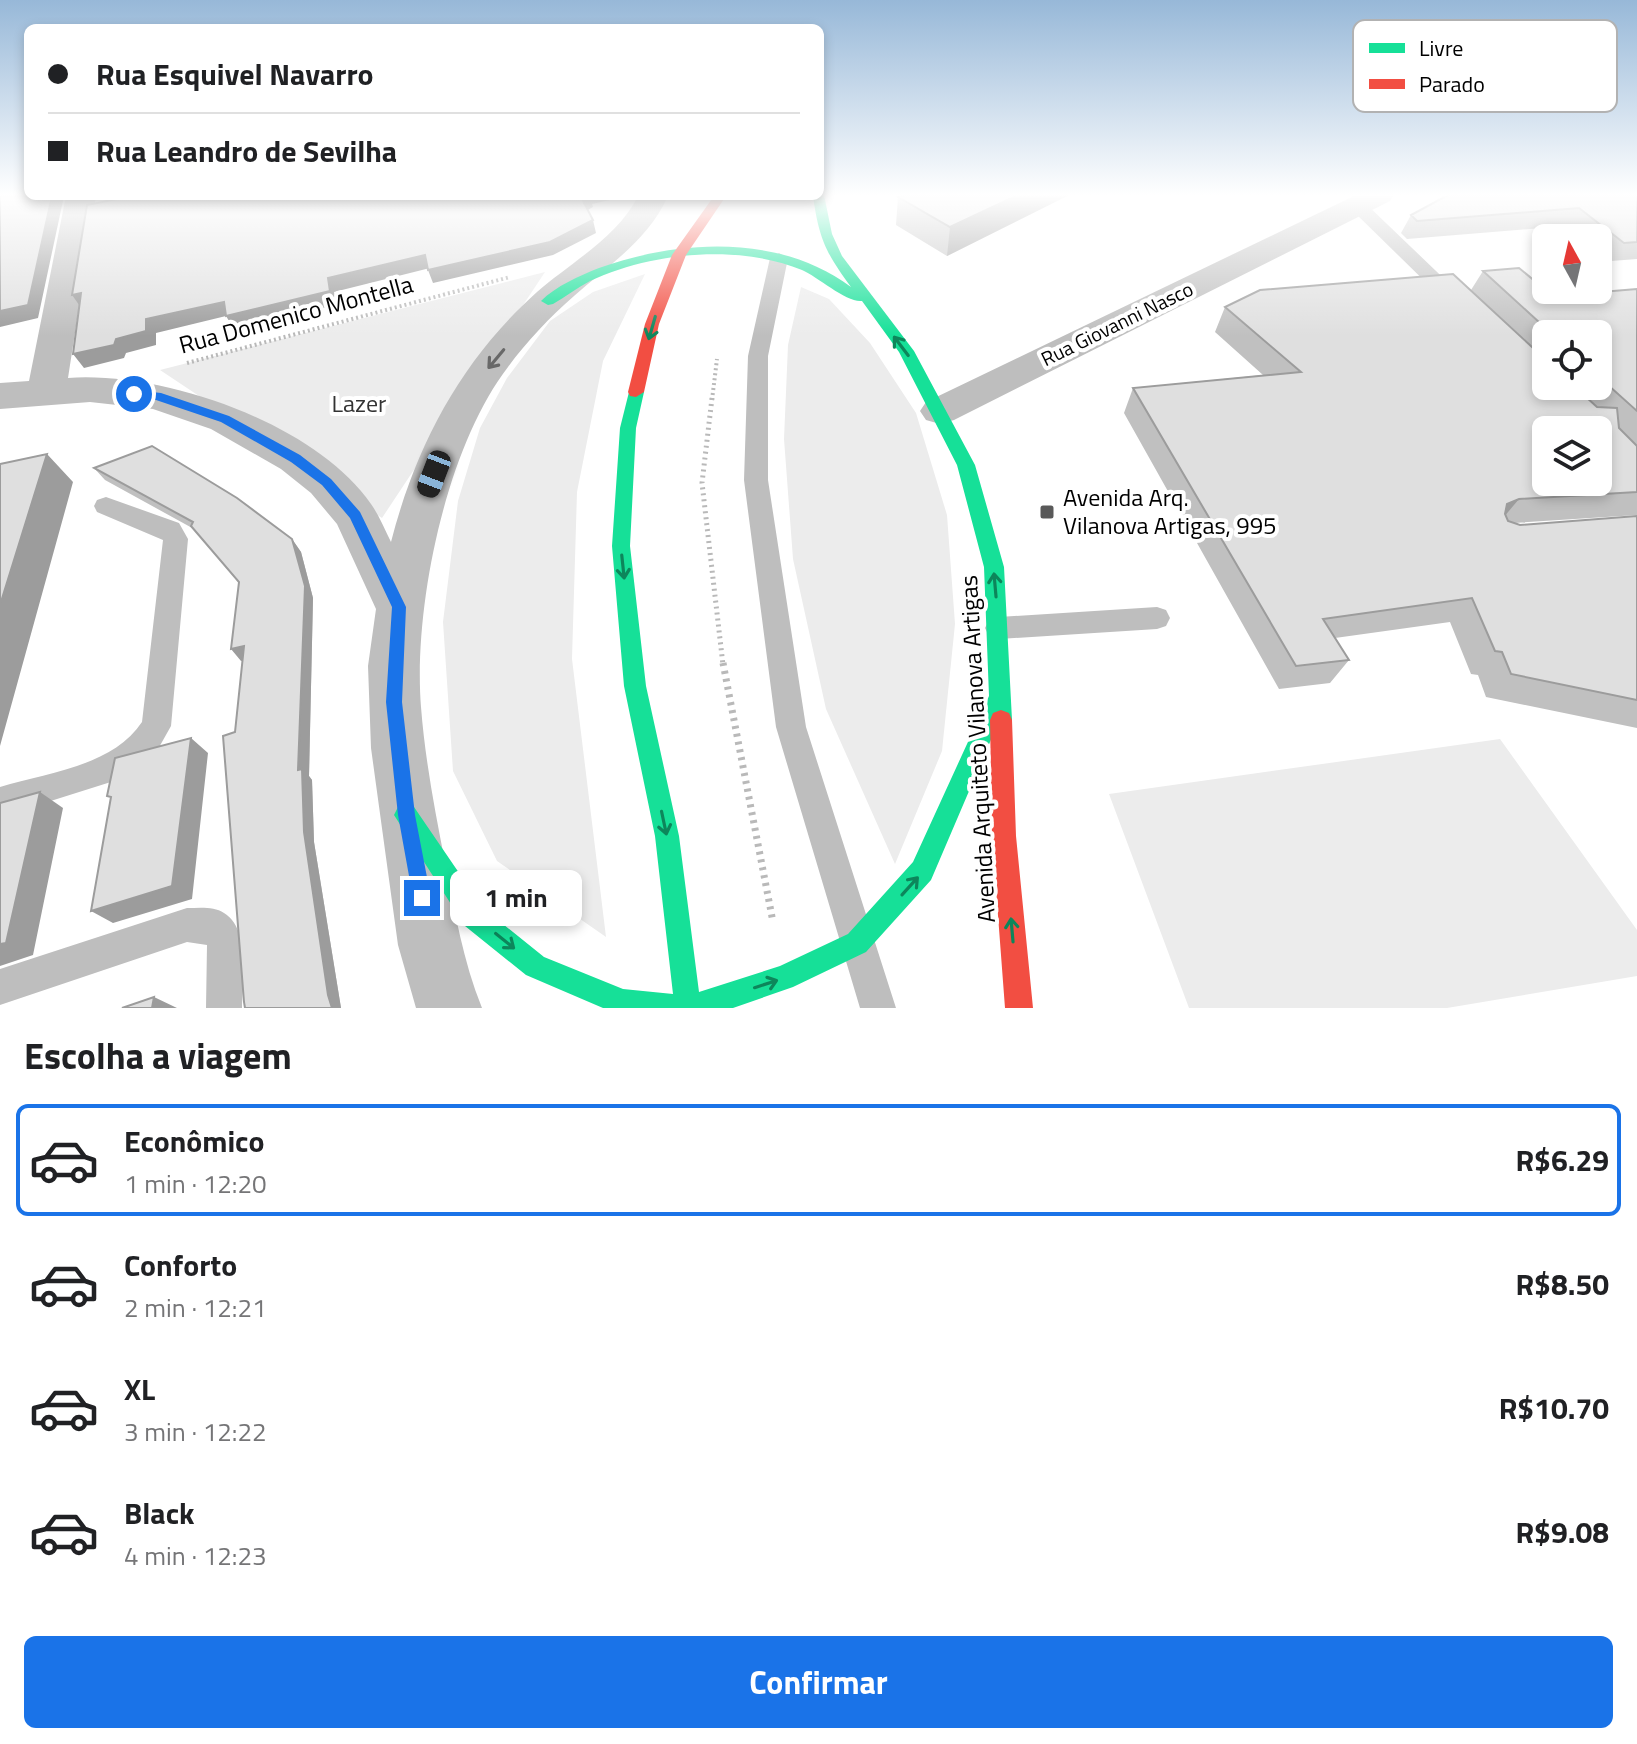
<!DOCTYPE html>
<html lang="pt">
<meta charset="utf-8">
<style>
:root{--surface:#fff;--page:#f2f2f2;--text:#202124;--muted:#757577;--line:#e0e0e0;--accent:#1a73e8}
body{margin:0;font-family:"Titillium Web",sans-serif;background:var(--page);color:var(--text);height:100vh;display:flex;flex-direction:column;font-size:30px;white-space:nowrap}
*{box-sizing:border-box;margin:0}
p{font-size:26px;color:var(--muted)}
.icon{flex:none;width:44px;height:44px;fill:none;stroke:currentColor;stroke-width:2;stroke-linecap:round;stroke-linejoin:round}
.map{position:relative;height:1008px;overflow:hidden}
.sheet{display:flex;flex-direction:column;background:var(--surface);flex:1}
.sheet>*{flex:none}
.hud{position:absolute;left:24px;top:24px;width:800px;height:176px;border-radius:12px;box-shadow:0 4px 12px #0003;display:grid;align-content:center;height:176px;padding:0 24px;background:var(--surface)}
.needle{width:52px;rotate:352deg}
.tools{position:absolute;left:1532px;top:224px;display:grid;gap:16px}
.tools a{display:grid;place-items:center;width:80px;height:80px;border-radius:12px;background:var(--surface);box-shadow:0 4px 12px #0003;font-size:40px}
.end{position:absolute;width:36px;height:36px;margin:-18px;border:10px solid #1a73e8;background:#fff;box-shadow:0 0 0 4px #fff}
.from{border-radius:50%}
.bubble{position:absolute;height:56px;border-radius:12px;background:var(--surface);box-shadow:0 4px 12px #0003;font-size:26px;font-weight:700;line-height:56px;text-align:center}
.car{position:absolute;width:24px;height:48px;margin:-24px -12px;border-radius:10px;box-shadow:0 0 6px 2px #0007;background:linear-gradient(#222 24%,#8ab4d8 0 40%,#222 0 76%,#8ab4d8 0 86%,#222 0)}
.hud b{display:flex;align-items:center;gap:28px;height:76px;font-size:30px}
.hud b+b{border-top:2px solid var(--line)}
.hud i{width:20px;height:20px;background:var(--text)}
ul{padding:0;list-style:none}
li{display:flex;align-items:center;gap:24px;height:112px;margin:0 16px 12px;padding:0 8px;border:4px solid transparent;border-radius:12px}
li div{flex:1}
li b{display:block;font-size:30px}
li em{font-style:normal;font-weight:700}
li.current{border-color:var(--accent)}
li>.icon{width:72px;height:72px;stroke-width:1.5}
h2{padding:0 24px;font-size:36px;line-height:96px}
.action{display:flex;gap:16px;margin-top:auto;padding:16px 24px}
.action a{flex:1;height:92px;border-radius:12px;background:var(--accent);color:#fff;font-size:32px;font-weight:700;line-height:92px;text-align:center}
.map>svg:first-child{display:block}
</style>
<div class="map">
<svg width="1637" height="1008" viewBox="0 0 1637 1008">
<rect width="100%" height="100%" fill="#fff"/>
<path fill="#ececec" d="M545 272 382 518 160 370Z
M645 274 603 361 577 492 572 659 606 937 497 861 453 771 443 622 458 501 480 428 507 378 550 321 593 292Z
M801 287 829 299 870 343 916 413 947 515 955 624 942 751 895 864 826 709 793 559 784 439 788 345Z
M1500 739 1637 930V976L1447 1008H1189L1109 794Z"/>
<g fill="none" stroke-linecap="round" stroke-linejoin="round">
<path stroke="#b9b9b9" stroke-width="4" stroke-dasharray="2 3" stroke-linecap="butt" d="M187 363 510 277
M712 400 717 359"/>
<path stroke="#b9b9b9" stroke-width="5" stroke-dasharray="2 4" stroke-linecap="butt" d="M712 398 702 483 723 665"/>
<path stroke="#b9b9b9" stroke-width="7" stroke-dasharray="3 5" stroke-linecap="butt" d="M723 663 773 922"/>
<path fill="#bebebe" fill-rule="evenodd" d="M1357 200 1363 201 1460 294 1463 298 1460 302H1446L1351 209 1349 205Z
M779 253 788 258 768 356V480L806 727 896 1008H860L776 727 744 480 748 356 770 258Z
M106 497 179 523 188 539 171 726 153 758 114 781 0 817V787C47 773 113 766 142 722L163 540 97 512 94 506 97 500Z
M1157 607 1166 610 1170 618 1166 626 1157 629 999 639 989 636 985 628 989 620 999 617Z
M187 908C199 908 214 906 224 913 251 929 242 982 242 1008H206L207 945 187 942 0 1005V969Z"/>
<path fill="#bebebe" fill-rule="evenodd" d="M1356 195H1394L1390 201 954 420 940 424 926 420 920 411 926 402Z
M66 196H96L68 378C163 371 315 423 371 504 379 515 385 530 391 542 416 445 461 360 537 292 570 263 618 237 638 196H668C649 239 608 266 574 296 550 317 527 341 508 367 446 447 413 607 421 707 425 759 435 811 445 862 455 912 463 961 482 1008H416L398 945 371 748 368 666 376 609 337 524 311 493 281 469 211 429 153 409 90 402 0 409V383L29 381Z"/>
<path fill="#16e098" fill-rule="evenodd" d="M824 195 832 234 842 256 914 351 975 465 1004 567 1012 720 1009 727 1001 730 996 728 931 880 866 952 793 987 733 1008H603L526 975 465 926 394 815 398 807 406 803 414 807 483 908 544 957 623 989 673 994 655 836 624 686 612 546 620 428 630 388 636 387 644 392 636 428 630 546 646 686 679 836 699 992 780 966 848 934 913 862 989 696 984 567 957 465 899 352 862 301C847 303 818 277 802 270 739 244 652 252 590 281 577 288 565 297 553 304L548 305 541 301C556 286 579 276 599 268 680 239 780 234 851 287 826 253 819 239 813 196Z"/>
<path fill="#f24e42" fill-rule="evenodd" d="M714 196H726L686 255 659 324 644 392 636 397 630 396 628 392 645 324 672 255Z
M1001 710 1009 713 1012 720 1016 836 1033 1008H1005L992 836 990 720 993 713Z"/>
</g>
<path fill="#c0c0c0" fill-rule="evenodd" d="M1069 195 947 256 896 225 898 197Z
M1637 195V259L1611 261 1598 251V238H1582L1567 226 1407 239 1401 233 1411 215Z
M1483 271 1553 296 1637 289V515L1514 523 1520 525 1637 516V728L1486 697 1478 675 1471 674 1450 622 1335 638 1349 660 1330 683 1279 689 1124 413 1133 388 1263 375 1215 332 1225 307 1471 290ZM1546 334H1598V386H1546Z
M94 468 292 539 301 552 313 598 309 776 312 780 314 842 341 1008H245L235 732 243 660 241 661 239 583 194 529 105 480Z"/>
<path fill="#9c9c9c" d="M1018 195H1069L947 256 950 227Z
M52 196H64L38 318 0 327V311Z
M587 196H628L592 204 593 207 584 212 582 199Z
M593 220 596 233 553 255 433 283 428 270Z
M425 255 430 268 334 292 337 305 234 329 226 316 156 333V345L126 353 124 358 84 368 73 354 116 339 146 319 328 278Z
M81 293 82 309 72 295Z
M47 454 73 482 0 746V605Z
M1519 499 1498 524 1507 504Z
M292 539 301 552 313 598 309 776 312 780 314 842 341 1008H332L328 995 304 832 298 770Z
M244 646 254 658 241 661 231 649Z
M191 738 208 753 192 899 113 923 91 911Z
M40 792 63 808 33 955 0 966V944Z
M154 997 177 1008H152Z"/>
<path fill="#dfdfdf" stroke="#9c9c9c" stroke-width="2" fill-rule="evenodd" d="M0 195 52 196 28 305 0 311Z
M904 195H1018L950 227 898 197Z
M1448 195H1637V242L1624 243 1579 208 1417 221 1411 215Z
M132 196H587L582 199 593 220 550 242 428 270 425 255 328 278 330 291 226 316 224 302 146 319V331L116 339 114 345 73 354 81 293 72 295 87 205Z
M1519 268 1553 296 1637 289V411L1598 376V334H1552L1483 271Z
M1453 274 1546 360V386H1574L1597 407 1617 408 1619 428 1637 446V492L1519 499 1507 504 1505 514 1508 521 1520 525 1637 516V700L1511 674 1502 652 1495 651 1472 598 1323 619 1349 660 1296 666 1133 388 1301 372 1225 307 1260 290ZM1546 430H1598V482H1546Z
M152 446 237 498 292 539 305 586 298 770 302 769 304 832 328 995 332 1008H245L244 1002 223 736 235 732 244 646 231 649 239 582 191 526 193 522 94 468Z
M47 454 0 605V464Z
M191 738 172 886 91 911 111 797 107 796 115 758Z
M40 792 6 943 0 944V803Z
M154 997 152 1008H122Z"/>
<defs><path id="oneway-shaft" d="M-6 0H5M1.5-3L5.5 0L1.5 3" fill="none" stroke-width="1.6" stroke-linecap="round" stroke-linejoin="round" transform="scale(2)"/></defs>
<g stroke="#0d865b">
<use href="#oneway-shaft" transform="translate(652 328) rotate(106)"/>
<use href="#oneway-shaft" transform="translate(901 346) rotate(-127)"/>
<use href="#oneway-shaft" transform="translate(623 567) rotate(84)"/>
<use href="#oneway-shaft" transform="translate(995 585) rotate(-95)"/>
<use href="#oneway-shaft" transform="translate(664 823) rotate(78)"/>
<use href="#oneway-shaft" transform="translate(910 886) rotate(-48)"/>
<use href="#oneway-shaft" transform="translate(1012 930) rotate(-95)"/>
<use href="#oneway-shaft" transform="translate(505 941) rotate(39)"/>
<use href="#oneway-shaft" transform="translate(766 984) rotate(-18)"/>
</g>
<use stroke="#686868" href="#oneway-shaft" transform="translate(496 359) rotate(130)"/>
<linearGradient id="sky" x2="0" y2="1"><stop stop-color="#97b8d8"/><stop offset="0.58" stop-color="#fff"/><stop offset="1" stop-color="#fff" stop-opacity="0"/></linearGradient>
<rect width="1637" height="336" fill="url(#sky)"/>
<path fill="#1a73e8" d="M134 390 161 393 229 416 300 455 331 479 360 512 406 607 402 702 415 815 431 898 428 905 422 907 415 905 413 898 398 815 386 702 392 607 350 518 322 485 291 462 221 422 156 400 130 396V391Z"/>
<rect fill="#595959" stroke="#fff" stroke-width="3" x="1039" y="504" width="16" height="16" rx="4"/>
<g text-anchor="middle" stroke-width="8" stroke-linejoin="round" paint-order="stroke">
<g font-size="20" fill="#000" stroke="#fff">
<text transform="translate(1117 324) rotate(-26)" y="7">Rua Giovanni Nasco</text>
</g>
<g font-size="24" fill="#000" stroke="#fff">
<text transform="translate(296 315) rotate(-15)" y="8">Rua Domenico Montella</text>
<text transform="translate(978 749) rotate(-93)" y="8">Avenida Arquiteto Vilanova Artigas</text>
</g>
<g font-size="24" fill="#333" stroke="#fff">
<text x="359" y="412">Lazer</text>
</g>
<g font-size="24" fill="#000" stroke="#fff" text-anchor="start">
<text x="1063" y="506">Avenida Arq.<tspan x="1063" dy="28">Vilanova Artigas, 995</tspan></text>
</g>
</g>
<rect x="1353" y="20" width="264" height="92" rx="12" fill="#fff" stroke="#b2b2b2" stroke-width="2"/>
<rect x="1369" y="43" width="36" height="10" fill="#16e098"/>
<rect x="1369" y="79" width="36" height="10" fill="#f24e42"/>
<g font-size="22" fill="#000">
<text x="1419" y="56">Livre</text>
<text x="1419" y="92">Parado</text>
</g>
</svg>
<div class="tools">
<a><svg class="needle" viewBox="-14 -14 28 28"><path d="M0-13l5 13h-10z" fill="#e53935"/><path d="M0 13l5-13h-10z" fill="#757577"/></svg></a>
<a><svg class="icon" aria-label="locate" viewBox="0 0 24 24"><circle cx="12" cy="12" r="6"/><path d="M12 2v4M12 18v4M2 12h4M18 12h4"/></svg></a>
<a><svg class="icon" aria-label="layers" viewBox="0 0 24 24"><path d="M12 4l9 5-9 5-9-5zM3 14l9 5 9-5"/></svg></a>
</div>
<i class="end from" style="left:134px;top:394px"></i>
<i class="end" style="left:422px;top:898px"></i>
<div class="bubble" style="left:450px;top:870px;width:132px">1 min</div>
<i class="car" style="left:434px;top:474px;rotate:201deg"></i>
<div class="hud">
<b><i class="from"></i>Rua Esquivel Navarro</b>
<b><i></i>Rua Leandro de Sevilha</b>
</div>
</div>
<section class="sheet">
<h2>Escolha a viagem</h2>
<ul>
<li class="current"><svg class="icon" aria-label="car" viewBox="0 0 24 24"><path d="M5 17H2v-5l4-1 3-4h7l3 4 3 1v5h-3M9 17h6M6 11h13"/><circle cx="7" cy="17" r="2"/><circle cx="17" cy="17" r="2"/></svg><div><b>Econômico</b><p>1 min · 12:20</p></div><em>R$6.29</em></li>
<li><svg class="icon" aria-label="car" viewBox="0 0 24 24"><path d="M5 17H2v-5l4-1 3-4h7l3 4 3 1v5h-3M9 17h6M6 11h13"/><circle cx="7" cy="17" r="2"/><circle cx="17" cy="17" r="2"/></svg><div><b>Conforto</b><p>2 min · 12:21</p></div><em>R$8.50</em></li>
<li><svg class="icon" aria-label="car" viewBox="0 0 24 24"><path d="M5 17H2v-5l4-1 3-4h7l3 4 3 1v5h-3M9 17h6M6 11h13"/><circle cx="7" cy="17" r="2"/><circle cx="17" cy="17" r="2"/></svg><div><b>XL</b><p>3 min · 12:22</p></div><em>R$10.70</em></li>
<li><svg class="icon" aria-label="car" viewBox="0 0 24 24"><path d="M5 17H2v-5l4-1 3-4h7l3 4 3 1v5h-3M9 17h6M6 11h13"/><circle cx="7" cy="17" r="2"/><circle cx="17" cy="17" r="2"/></svg><div><b>Black</b><p>4 min · 12:23</p></div><em>R$9.08</em></li>
</ul>
<div class="action"><a>Confirmar</a></div>
</section>
